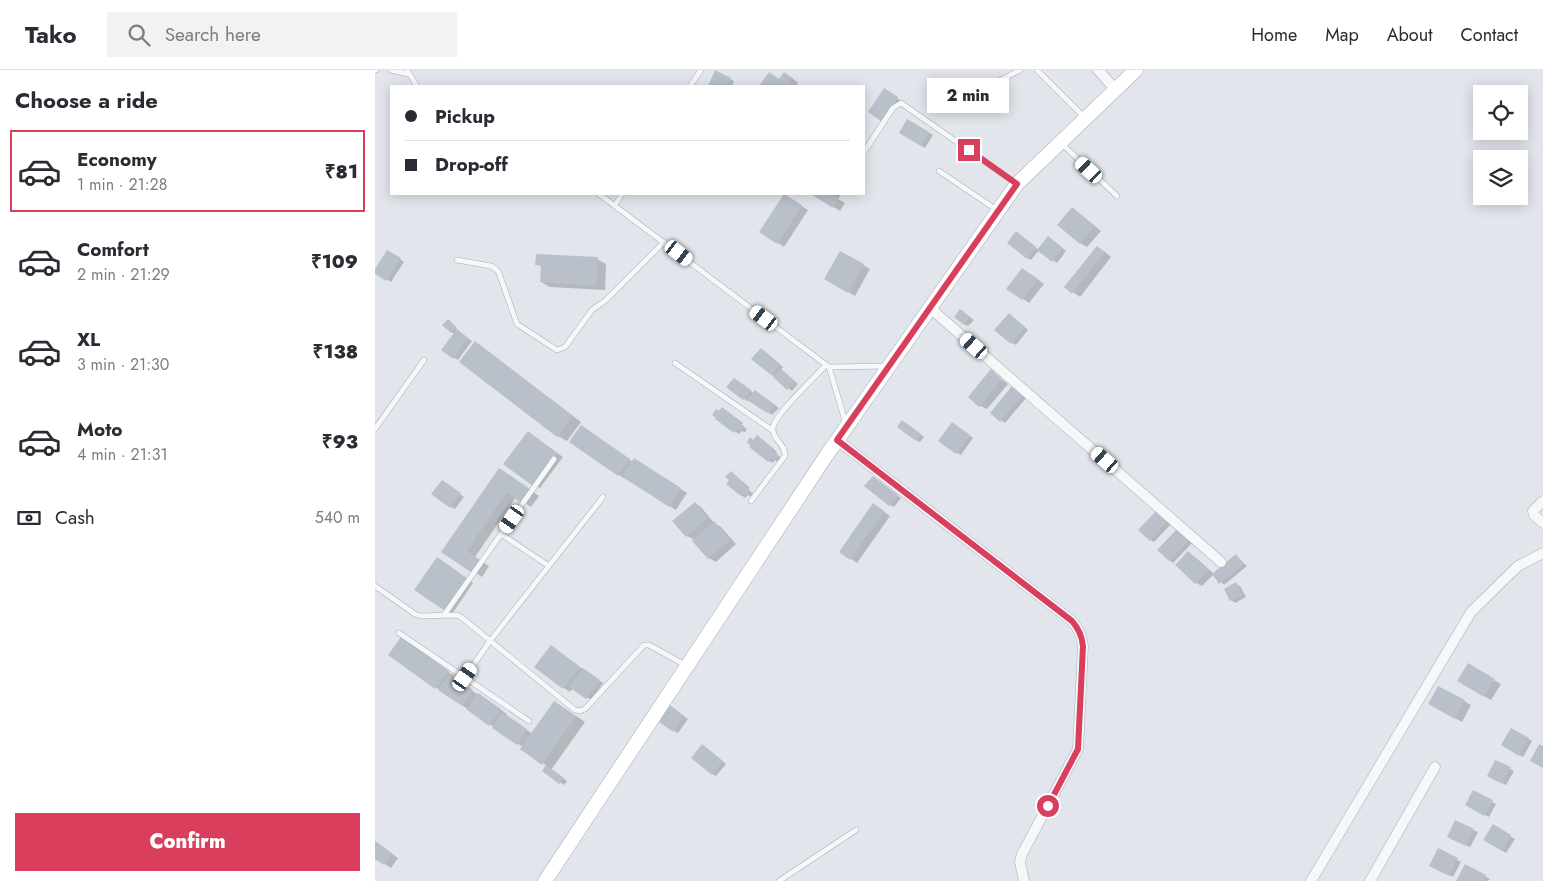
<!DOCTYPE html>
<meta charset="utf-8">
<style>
:root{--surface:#fff;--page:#f2f2f3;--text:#2b2b33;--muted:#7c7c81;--line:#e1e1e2;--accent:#d93e5d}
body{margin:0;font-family:Jost,sans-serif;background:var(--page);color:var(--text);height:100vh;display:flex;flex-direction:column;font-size:19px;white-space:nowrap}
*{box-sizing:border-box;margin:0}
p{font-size:16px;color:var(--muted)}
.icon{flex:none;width:28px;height:28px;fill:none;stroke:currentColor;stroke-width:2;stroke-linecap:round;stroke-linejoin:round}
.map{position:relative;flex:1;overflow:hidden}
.panel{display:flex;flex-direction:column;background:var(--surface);width:375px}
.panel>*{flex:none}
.top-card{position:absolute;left:15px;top:15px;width:475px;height:110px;border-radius:0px;box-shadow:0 2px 12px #0003;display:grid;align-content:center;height:110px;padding:0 15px;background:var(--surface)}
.fabs{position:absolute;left:1098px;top:15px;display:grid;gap:10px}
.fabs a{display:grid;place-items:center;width:55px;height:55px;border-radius:0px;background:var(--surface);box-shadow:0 2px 12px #0003;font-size:25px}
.end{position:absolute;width:22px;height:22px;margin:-11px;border:6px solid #d93e5d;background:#fff;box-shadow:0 0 0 2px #fff}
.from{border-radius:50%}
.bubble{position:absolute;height:35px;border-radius:0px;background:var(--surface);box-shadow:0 2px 12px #0003;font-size:16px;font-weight:800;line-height:35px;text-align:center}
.car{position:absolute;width:15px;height:30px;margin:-15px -8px;border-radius:6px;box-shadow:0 0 4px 1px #0007;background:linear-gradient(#fff 24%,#345 0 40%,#fff 0 76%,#345 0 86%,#fff 0)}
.top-card b{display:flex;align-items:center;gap:18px;height:48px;font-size:19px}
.top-card b+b{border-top:1px solid var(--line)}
.top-card i{width:12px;height:12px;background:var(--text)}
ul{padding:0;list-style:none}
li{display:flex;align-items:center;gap:15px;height:82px;margin:0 10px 8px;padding:0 5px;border:2px solid transparent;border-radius:0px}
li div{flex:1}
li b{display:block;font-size:19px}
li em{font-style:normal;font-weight:800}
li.on{border-color:var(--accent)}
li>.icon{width:45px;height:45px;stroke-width:1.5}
h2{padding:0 15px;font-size:22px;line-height:60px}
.pay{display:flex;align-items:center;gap:12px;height:55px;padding:0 15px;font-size:19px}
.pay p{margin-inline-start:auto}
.action{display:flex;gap:10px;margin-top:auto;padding:10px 15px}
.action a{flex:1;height:58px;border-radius:0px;background:var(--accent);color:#fff;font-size:20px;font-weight:800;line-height:58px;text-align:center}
header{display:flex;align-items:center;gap:30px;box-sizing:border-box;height:70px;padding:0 25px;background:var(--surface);border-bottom:1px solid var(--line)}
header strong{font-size:24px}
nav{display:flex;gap:28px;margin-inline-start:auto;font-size:18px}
.search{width:350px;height:45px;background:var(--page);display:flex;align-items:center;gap:12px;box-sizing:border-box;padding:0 18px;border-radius:0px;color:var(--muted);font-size:19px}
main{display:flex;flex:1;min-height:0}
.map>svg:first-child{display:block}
</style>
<header>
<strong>Tako</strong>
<div class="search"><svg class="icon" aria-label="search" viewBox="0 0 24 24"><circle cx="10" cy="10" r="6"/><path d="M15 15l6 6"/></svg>Search here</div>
<nav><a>Home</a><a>Map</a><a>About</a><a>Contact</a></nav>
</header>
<main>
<section class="panel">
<h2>Choose a ride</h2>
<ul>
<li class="on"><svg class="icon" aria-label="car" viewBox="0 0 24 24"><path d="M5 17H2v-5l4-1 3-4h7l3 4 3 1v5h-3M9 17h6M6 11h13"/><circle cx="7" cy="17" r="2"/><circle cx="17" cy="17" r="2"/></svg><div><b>Economy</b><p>1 min · 21:28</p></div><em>₹81</em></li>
<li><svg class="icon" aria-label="car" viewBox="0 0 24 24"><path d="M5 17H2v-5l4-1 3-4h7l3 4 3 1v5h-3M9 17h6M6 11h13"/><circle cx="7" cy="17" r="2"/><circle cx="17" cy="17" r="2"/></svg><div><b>Comfort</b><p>2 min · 21:29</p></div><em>₹109</em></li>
<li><svg class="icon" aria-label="car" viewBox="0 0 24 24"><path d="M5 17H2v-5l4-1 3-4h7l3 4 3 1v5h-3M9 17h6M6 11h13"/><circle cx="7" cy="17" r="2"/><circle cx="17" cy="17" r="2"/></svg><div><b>XL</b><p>3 min · 21:30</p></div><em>₹138</em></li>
<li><svg class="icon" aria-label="car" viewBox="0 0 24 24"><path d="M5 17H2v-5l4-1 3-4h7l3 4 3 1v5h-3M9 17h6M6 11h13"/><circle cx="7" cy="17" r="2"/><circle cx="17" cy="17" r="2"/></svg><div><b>Moto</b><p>4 min · 21:31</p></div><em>₹93</em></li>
</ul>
<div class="pay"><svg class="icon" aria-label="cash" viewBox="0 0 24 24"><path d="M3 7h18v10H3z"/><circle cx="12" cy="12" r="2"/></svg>Cash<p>540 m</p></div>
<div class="action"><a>Confirm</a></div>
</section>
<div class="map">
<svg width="1168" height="811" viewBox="0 0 1168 811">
<rect width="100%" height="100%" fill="#e2e6ec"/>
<path fill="#0003" d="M341 2 359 11 357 16H334Z
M394 3 405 10 416 7 423 13 421 16H385Z
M514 22 526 31 511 53 495 42Z
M533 50 558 65 550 78 525 62Z
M439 124H466L463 129 470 133 465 141Z
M409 125 433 140 409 177 403 173Z
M697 138 726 161 712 177 705 173Z
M645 165 664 180 677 170 691 181 682 193 664 180 656 190 652 188Z
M13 181 29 192 16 212 0 202Z
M729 181 736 187 705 227 691 217Z
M465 182 495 199 480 226 450 209Z
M222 189 231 194 230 220 175 217 166 212 167 197 161 194Z
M654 203 669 214 654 233 633 218Z
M586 240 599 250 593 256 589 254Z
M638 247 653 260 641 275 637 273Z
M75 251 82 258 81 260 97 271 83 290 78 287 80 264 76 262Z
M100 272 206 352 192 371 183 366Z
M390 282 408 297 406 300 423 314 417 321 396 304Z
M616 301 633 314 612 339 605 336Z
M363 312 379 323 384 324 404 338 397 345 374 330 373 331 369 329 353 317Z
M638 317 651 328 630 353 616 343Z
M351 341 368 353 366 355 372 359 370 362 367 361 364 364 342 349 345 342Z
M531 354 549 367 545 372 541 370Z
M581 356 598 368 586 385 582 383Z
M213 361 258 392 266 393 312 423 301 440 244 405Z
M160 367 188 387 165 418 158 415Z
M386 369 402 382 401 383 406 388 403 392 400 390 398 393 394 391 379 371Z
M134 405 164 426 156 437 141 427 100 487 114 496 107 507 68 481Z
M360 405 375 418 373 419 378 424 376 427 373 425 370 428 366 425Z
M502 410 526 428 519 437 515 435Z
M71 414 89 427 80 439 76 437Z
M320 433 326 437 339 453 346 457 361 474 341 492 334 488 320 470 312 466Z
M505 439 515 446 482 493 466 482Z
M783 440 798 452 779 472 775 470Z
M802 460 817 473 798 493 794 490Z
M813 483 820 487 839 504 861 486 872 496 849 515 839 504 827 516 821 513Z
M69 492 98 513 77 544 70 540Z
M861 514 865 516 871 527 860 533 856 530Z
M33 572 79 606 78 608 132 644 130 646 158 664 180 632 210 652 176 700 192 711 189 715 169 701 172 696 148 677 14 585Z
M182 581 228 613 216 630 198 618 195 622 189 618 161 597Z
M1093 595 1126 614 1116 630 1083 610Z
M1064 617 1096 635 1087 652 1055 634Z
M299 639 313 649 303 663 299 661Z
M1136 659 1157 671 1148 687 1127 675Z
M331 678 351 694 341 706 337 704Z
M1121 691 1139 701 1131 715 1113 706Z
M1098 722 1121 734 1114 747 1091 735Z
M1118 756 1140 769 1131 783 1109 770Z
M1098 760 1103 762 1095 777 1078 769Z
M0 771 23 788 16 798 0 788Z
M1064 780 1086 792 1078 807 1056 795Z
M1091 796 1115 809 1113 811H1082Z"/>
<path fill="#b9c0ca" d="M340 0 356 8 352 16H333Z
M394 2 404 9 409 2 417 8 413 15 414 16H384Z
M509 18 523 27 506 51 493 42Z
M532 49 554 62 546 76 524 63Z
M409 124 427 135 402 174 384 162Z
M436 124H457L464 128 458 138Z
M697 137 720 156 705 174 682 155Z
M641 161 661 177 652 189 632 173Z
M673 166 688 178 677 192 662 180Z
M722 176 730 182 697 224 689 217Z
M12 180 26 188 11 211 0 204V199Z
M465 181 489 194 473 223 449 209Z
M161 184 223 187 221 216 165 212 166 195H160Z
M647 198 663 209 647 230 631 219Z
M585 239 595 247 589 255 579 247Z
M634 243 650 257 636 274 619 260Z
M73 249 81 257 76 263 67 255Z
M82 259 93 268 78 289 66 280Z
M100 271 198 346 182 367 84 292Z
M386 278 405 294 396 305 376 289Z
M405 298 420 311 412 320 398 307Z
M616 299 627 309 604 337 593 327Z
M359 308 376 320 368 330 351 317Z
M637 316 648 325 625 352 615 343Z
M380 320 400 335 392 343 372 330Z
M347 337 364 350 363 352 369 356 365 361 363 359 359 363 340 349 341 348 337 345 341 339 344 341Z
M527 350 546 364 541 371 522 357Z
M577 352 595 365 581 384 563 371Z
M206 355 255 389 243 406 194 372Z
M153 361 182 383 158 416 128 394Z
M382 365 399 379 397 380 403 385 399 390 396 388 393 392 374 377 376 376 372 372 375 367 378 370Z
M259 388 306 418 294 437 247 406Z
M124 398 155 419 146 433 132 422 92 481 105 490 97 503 66 482Z
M356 401 371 415 370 416 375 420 371 425 368 423 366 426 351 414 354 410 350 407Z
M498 406 523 425 514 436 489 416Z
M67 410 86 423 75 438 56 424Z
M320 432 333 448 311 467 297 451Z
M498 433 509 441 475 490 464 482Z
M783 439 794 449 775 471 763 460Z
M339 451 355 470 333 489 317 471Z
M802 459 814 470 794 491 782 480Z
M813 481 833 500 820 514 800 495Z
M861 484 869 494 844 514 837 504Z
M62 487 93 509 70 541 39 520Z
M861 512 867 525 855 531 849 519Z
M26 567 74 601 60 619 13 585Z
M176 575 205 597 188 619 159 597Z
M1093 593 1120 609 1109 627 1082 611Z
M208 598 225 610 211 629 194 617Z
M74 605 98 620 87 636 63 620Z
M1063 616 1090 630 1080 649 1053 634Z
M103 623 126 639 114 656 91 639Z
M179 631 201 646 167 695 145 679Z
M295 635 309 646 298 662 283 651Z
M127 642 152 659 142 675 117 658Z
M1136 658 1154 668 1144 686 1126 675Z
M327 674 348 691 337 705 316 688Z
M1164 674 1168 676V698L1155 691Z
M1120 690 1136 697 1127 714 1112 706Z
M171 695 189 708 184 714 167 701Z
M1098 720 1118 730 1109 746 1090 735Z
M1080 750 1099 759 1091 776 1072 767Z
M1118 754 1136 765 1127 781 1108 770Z
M0 771 17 783 9 795 0 789Z
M1063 778 1083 788 1074 806 1054 796Z
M1090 794 1111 805 1108 811H1081Z"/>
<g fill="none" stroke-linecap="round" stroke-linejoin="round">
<g stroke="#a6adb7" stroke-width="6">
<path id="lane" d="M0 0H1
M16 0 33 4
M32 0 42 16
M662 0 709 47
M604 13 616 15 645 0
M315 16 326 0
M686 73 742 126
M489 82 518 38 526 33 642 114
M564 101 622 140
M224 124 454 297 513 296
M240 135 247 124
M82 190 116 196 121 199 124 203 142 254 182 280 190 277 217 240 231 230 289 172
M300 293 397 360
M454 297 471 354
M0 359 49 290
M376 431 410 386C411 374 397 370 398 358 398 346 441 306 451 295
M126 464 174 496
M0 516 40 544 45 546 82 545 86 547 200 640 205 641 210 639 269 575H274L312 596
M69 545 179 389
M24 563 154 651
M90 607 115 571 228 427
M404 811 481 760"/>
</g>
<g stroke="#a6adb7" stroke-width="11">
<path id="street" d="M723 0 741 20
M555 238 846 492
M462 370 697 551C704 559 707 566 708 576L703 679 647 784 645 792 649 811
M1168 431 1158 441 1159 445 1168 453
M936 811 1096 542 1143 496 1168 483
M995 811 1060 697"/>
</g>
<g stroke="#a6adb7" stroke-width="15">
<path id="secondary" d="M170 811 451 386 642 114 761 0"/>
</g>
<use href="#lane" stroke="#f5f7f9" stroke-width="5"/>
<use href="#street" stroke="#f5f7f9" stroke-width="10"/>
<use href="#secondary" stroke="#fff" stroke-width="14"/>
</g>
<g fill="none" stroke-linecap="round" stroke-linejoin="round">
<path stroke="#d93e5d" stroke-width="6" d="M594 80 642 114 462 370 697 551C704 559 707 566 708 576L703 679 673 736"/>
</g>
</svg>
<div class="fabs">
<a><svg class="icon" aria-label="locate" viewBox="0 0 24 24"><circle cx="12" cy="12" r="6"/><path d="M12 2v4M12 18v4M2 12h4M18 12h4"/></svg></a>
<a><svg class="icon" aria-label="layers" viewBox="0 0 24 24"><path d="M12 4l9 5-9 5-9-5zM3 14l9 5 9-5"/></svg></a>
</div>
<i class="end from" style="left:673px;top:736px"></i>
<i class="end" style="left:594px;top:80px"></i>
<div class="bubble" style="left:552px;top:8px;width:82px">2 min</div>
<i class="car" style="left:714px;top:100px;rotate:313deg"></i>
<i class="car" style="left:304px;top:183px;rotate:128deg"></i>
<i class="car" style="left:389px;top:248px;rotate:307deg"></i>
<i class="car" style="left:599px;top:276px;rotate:311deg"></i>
<i class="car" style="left:730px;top:390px;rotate:311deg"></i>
<i class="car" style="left:137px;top:449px;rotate:215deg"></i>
<i class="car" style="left:90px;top:607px;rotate:35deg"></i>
<div class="top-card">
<b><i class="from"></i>Pickup</b>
<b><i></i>Drop-off</b>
</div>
</div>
</main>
